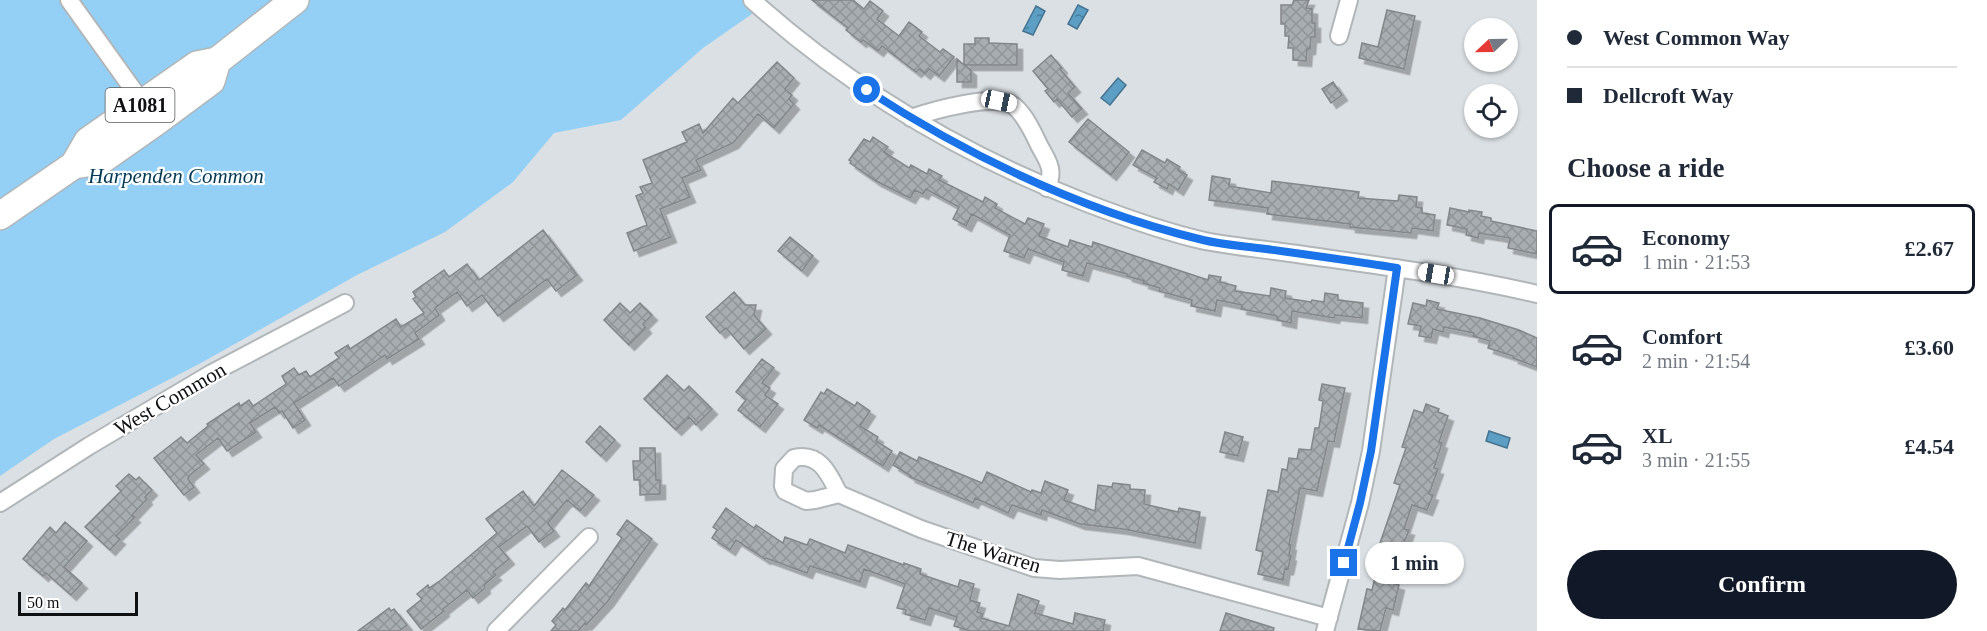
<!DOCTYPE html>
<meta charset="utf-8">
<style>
:root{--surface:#fff;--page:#f6f6f7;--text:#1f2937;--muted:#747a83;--line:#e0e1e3;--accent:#111827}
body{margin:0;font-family:"Times New Roman",serif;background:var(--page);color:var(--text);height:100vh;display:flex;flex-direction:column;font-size:22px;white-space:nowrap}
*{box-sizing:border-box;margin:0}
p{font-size:20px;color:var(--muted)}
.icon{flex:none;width:33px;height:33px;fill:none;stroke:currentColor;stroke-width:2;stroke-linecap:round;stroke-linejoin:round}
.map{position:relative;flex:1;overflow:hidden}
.drawer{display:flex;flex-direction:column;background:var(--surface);width:450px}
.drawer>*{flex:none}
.guide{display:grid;align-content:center;height:132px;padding:0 30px;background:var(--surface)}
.needle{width:39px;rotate:248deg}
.fabs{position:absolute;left:1464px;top:18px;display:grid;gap:12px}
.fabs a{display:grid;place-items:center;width:54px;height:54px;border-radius:50%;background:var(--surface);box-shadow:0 2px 4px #0004;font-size:30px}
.scale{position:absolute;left:18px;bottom:15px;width:120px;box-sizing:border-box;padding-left:6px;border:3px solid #0e1011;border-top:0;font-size:16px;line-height:21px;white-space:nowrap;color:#0e1011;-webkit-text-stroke:4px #fff;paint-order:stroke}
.end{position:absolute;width:27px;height:27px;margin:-14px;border:8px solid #1a73e8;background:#fff;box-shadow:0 0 0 3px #fff}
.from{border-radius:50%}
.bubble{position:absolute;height:42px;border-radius:21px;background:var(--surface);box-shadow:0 2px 4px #0004;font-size:20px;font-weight:700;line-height:42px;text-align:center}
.car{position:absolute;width:18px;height:36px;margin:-18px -9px;border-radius:8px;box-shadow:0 0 4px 2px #0007;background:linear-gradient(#fff 24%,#345 0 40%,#fff 0 76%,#345 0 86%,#fff 0)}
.guide b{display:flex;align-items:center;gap:21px;height:57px;font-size:22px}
.guide b+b{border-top:2px solid var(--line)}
.guide i{width:15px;height:15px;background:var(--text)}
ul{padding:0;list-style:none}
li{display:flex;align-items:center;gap:18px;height:90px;margin:0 12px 9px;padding:0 18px;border:3px solid transparent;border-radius:9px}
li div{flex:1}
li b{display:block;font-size:22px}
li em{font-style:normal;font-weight:700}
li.current{border-color:var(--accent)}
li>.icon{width:54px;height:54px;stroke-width:1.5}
h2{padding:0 30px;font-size:27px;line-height:72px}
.cta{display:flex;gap:12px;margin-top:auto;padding:12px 30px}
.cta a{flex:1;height:69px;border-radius:36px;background:var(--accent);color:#fff;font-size:24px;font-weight:700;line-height:69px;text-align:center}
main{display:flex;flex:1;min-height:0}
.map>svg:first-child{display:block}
</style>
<main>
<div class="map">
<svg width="1537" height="631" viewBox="0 0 1537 631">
<defs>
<pattern id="water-ripples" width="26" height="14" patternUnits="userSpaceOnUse" patternTransform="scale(1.5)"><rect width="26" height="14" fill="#5d9ec5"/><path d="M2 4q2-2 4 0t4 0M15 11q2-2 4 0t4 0" fill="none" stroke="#4b7f9f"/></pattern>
<pattern id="building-cross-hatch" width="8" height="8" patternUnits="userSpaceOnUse" patternTransform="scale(1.5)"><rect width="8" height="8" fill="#a8adb1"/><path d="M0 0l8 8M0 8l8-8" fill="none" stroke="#8f9497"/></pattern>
<filter id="shadow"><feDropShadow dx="5.5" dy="5.5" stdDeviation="0" flood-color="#0004"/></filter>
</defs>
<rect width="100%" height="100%" fill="#dbe0e4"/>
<path fill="#94d0f5" d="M0 0H755L762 7 703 48 621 120 554 133 513 182 445 232 357 275 201 363 54 439 0 476Z"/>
<path fill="url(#water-ripples)" stroke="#45738f" stroke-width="1.5" d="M1078 5 1088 10 1077 29 1068 24Z
M1036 6 1045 11 1033 35 1023 31Z
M1118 78 1126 85 1110 105 1101 98Z
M1489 431 1510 438 1507 448 1486 441Z"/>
<path fill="url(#building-cross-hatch)" stroke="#82878a" stroke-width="1.5" filter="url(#shadow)" d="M812 0H853L864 9 870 1 883 11 877 19 899 36 909 22 922 32 919 36 940 52 943 49 954 57 939 76 929 69 925 74 919 69 916 72 882 46 878 51 863 40 861 42 846 30 848 28Z
M1294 0H1309L1306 8 1312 9V23H1315V37H1311L1310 49H1307L1306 61 1293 60V48H1288L1289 36H1285V24H1281V5H1292Z
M1387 10 1415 16 1404 69 1359 58 1362 43 1378 47Z
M975 38H989V43L1017 44V65H965L971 70V82H957V59L964 65V44H975Z
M1051 55 1062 68 1060 69 1075 87 1068 93 1082 109 1072 117 1057 99 1054 102 1045 91 1048 89 1033 71Z
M777 62 794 78 785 89 792 95 789 99 794 104 774 128 758 114 733 143 696 160 701 170 682 178 690 197 660 209 671 237 634 251 627 233 647 225 636 196 643 193 640 187 652 183 643 160 687 142 682 132 699 124 703 133 733 98 738 103Z
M1333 82 1342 95 1331 103 1322 89Z
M1088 119 1129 152 1111 175 1069 142Z
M873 137 888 147 884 152 909 168 911 165 927 174 929 169 942 176 939 180 983 202 985 197 997 204 995 208 1025 224 1028 218 1044 224 1039 236 1068 247 1070 240 1092 247 1093 242 1208 280 1209 275 1221 277 1220 282 1236 286 1235 291 1270 296 1271 288 1286 291 1285 298 1311 302 1312 300 1324 302 1325 293 1338 295V300L1363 303 1362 318 1335 315 1334 318 1292 311 1291 323 1277 320V316L1241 309 1242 305 1217 300 1215 311 1191 306 1192 300 1159 291 1160 288 1143 283 1144 281 1127 276V274L1087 263 1083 276 1062 270 1064 262 1028 249 1024 258 1004 251 1010 235 972 214 966 226 953 219 959 207 926 189 923 194 915 190 910 198 876 181 850 163 851 161 849 160 864 139 870 142Z
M1142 150 1165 163 1167 159 1180 167 1178 170 1187 175 1178 190 1169 184 1167 189 1154 182 1157 178 1133 165Z
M1212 176 1230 179 1229 186 1271 193 1272 181 1359 192 1358 198 1398 201 1399 195 1417 197 1416 207 1422 208V213L1435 215 1433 231 1412 228 1411 233 1350 227V224L1267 214 1268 208 1209 200Z
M1450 208 1469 212V210L1482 212 1481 216 1491 218V221L1537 231V254L1508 248 1510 238 1479 233 1478 238 1466 235 1467 229 1447 225Z
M543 230 577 275 556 291 547 279 498 316 482 295 467 306 457 292 435 308 439 315 415 333 419 339 387 359 385 355 339 386 333 378 294 403 305 420 293 428 282 411 279 413 275 407 250 423 256 432 227 451 218 438 196 455 204 464 190 475 188 479 194 487 184 495 154 458 181 437 187 443 208 426 207 424 239 403 240 406 249 400 253 406 286 384 282 376 294 368 299 375 306 371 310 377 339 358 335 353 348 345 350 349 396 319 401 327 424 313 413 299 416 297 413 292 444 270 449 277 467 264 479 280Z
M790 237 813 256 802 271 778 251Z
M734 292 745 305H756L754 315 766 329 744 349 726 328 720 333 706 317Z
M1427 300 1439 303 1437 309 1480 318 1519 330 1537 338V367L1513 358V356L1488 348 1490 341 1473 336 1474 333 1444 327 1443 332 1433 329 1431 338 1419 336 1421 326 1408 324 1413 303 1426 306Z
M620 303 630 313 640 303 652 315 643 324 646 328 629 345 604 320Z
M762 359 774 368 762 383 770 388 765 395 778 404 760 427 738 410 746 400 736 392Z
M667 375 684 391 689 386 712 409 696 425 689 417 676 430 644 399Z
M1322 384 1345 388 1334 442 1328 441 1317 491 1300 488 1289 545H1291L1289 555 1291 556 1288 569 1285 568 1283 580 1258 574 1263 552 1256 550 1268 490 1278 492 1282 469 1287 470 1289 458 1297 459 1299 449 1311 450 1315 428H1319L1323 401 1319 400Z
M827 389 855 406 857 402 870 411 860 426 878 437 876 441 892 451 883 466 819 425 817 428 804 420 821 392 824 394Z
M1426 404 1439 409 1438 412 1448 416 1439 442 1442 443 1434 468 1438 469 1429 494 1433 495 1427 510 1412 505 1404 529 1409 530 1389 582 1399 585 1393 610 1386 608 1380 631 1358 629 1367 589 1372 590 1383 544 1380 543 1400 485 1394 483 1406 448 1402 447 1414 410 1423 413Z
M600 426 615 440 601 456 586 442Z
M1225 432 1243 437 1238 456 1220 452Z
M640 448H655L656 480H660V494L640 495V480H634L633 461H640Z
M900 452 917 461 919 457 982 483 987 472 1031 492 1032 490 1041 493 1045 481 1068 490 1064 500 1095 511 1098 485 1112 487 1113 483 1130 485V489L1145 490 1144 504 1178 512 1179 508 1200 512 1195 543 1123 529 1080 524 1042 510 1041 515 1012 505 1008 513 975 498 973 503 910 477 911 476 893 465Z
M562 470 594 495 580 511 567 500 548 523 554 531 539 542 527 526 499 547 509 559 493 572 496 575 484 585 485 588 473 598 467 590 443 609 444 611 421 629 407 611 422 599 417 594 428 585 429 588 441 580 497 533 486 519 523 491 534 506Z
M129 474 136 480 139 477 152 490 145 497 147 499 132 515 135 517 116 536 120 539 110 550 85 527 121 491 116 486Z
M726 508 754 528 756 525 783 543 785 537 807 545 810 539 845 553 848 545 904 565V563L921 569 920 574 958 587 960 580 974 584 970 600 980 603 977 612 983 614 981 618 1009 626 1018 594 1039 601 1035 613 1073 624 1075 613 1105 620 1103 631H970L954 626 957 617 929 608 925 620 905 614 906 610 897 608 905 584 864 569 860 582 810 566 807 573 766 558 765 559 736 540 730 550 712 538 717 530 713 527Z
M627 520 652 539 608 601 586 625 585 623 578 631H551L556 625 552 621 563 608 565 610 586 583 589 586 622 538 617 534Z
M65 522 87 541 64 567 82 583 71 595 46 573 43 576 23 559 50 527 56 533Z
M389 608 391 611 394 609 407 625 399 631H358Z
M1226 613 1274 628 1273 631H1220Z"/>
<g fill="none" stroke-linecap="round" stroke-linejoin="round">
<g stroke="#b1b6b9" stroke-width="20">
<path id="street" d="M69 0 147 109
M752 0C849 87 963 155 1084 202 1123 217 1164 232 1205 241 1237 247 1271 250 1304 255 1382 266 1460 276 1537 294
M1339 36 1349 0
M911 118C931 111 997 92 1014 106 1025 115 1033 132 1039 145 1048 162 1055 169 1047 188
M839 494C829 474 820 452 794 458L784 469 783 486 785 491 806 501 815 500 839 494 921 529 1034 568 1060 570 1138 566 1329 618
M0 503 89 446 212 373 345 303
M496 631 589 537
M1325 631 1360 503 1371 451 1397 268"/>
</g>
<g stroke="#b1b6b9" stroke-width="30">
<path id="primary" d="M74 165 100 161 157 121 211 81 217 61
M0 216 74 165 88 141 197 65 217 61 295 0"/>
</g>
<use href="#street" stroke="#fff" stroke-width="16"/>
<use href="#primary" stroke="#fff" stroke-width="27"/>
</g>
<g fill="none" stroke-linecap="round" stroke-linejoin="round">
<path stroke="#1a73e8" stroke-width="8" d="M867 90C970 157 1083 211 1203 240 1223 245 1245 246 1266 249 1310 255 1354 261 1397 268L1371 451 1360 503 1344 563"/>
</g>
<g text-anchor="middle" stroke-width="4.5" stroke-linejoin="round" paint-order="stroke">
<rect fill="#fff" stroke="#565858" stroke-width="1.5" x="105.5" y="88" width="69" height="34" rx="4.5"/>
<g font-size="20" font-weight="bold" fill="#0e1011">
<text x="140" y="112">A1081</text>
</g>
<g font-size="21" font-style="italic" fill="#003a54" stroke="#fff">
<text x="176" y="183">Harpenden Common</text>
</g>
<g font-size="21" fill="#0e1011" stroke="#fff">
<text transform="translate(170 399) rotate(-30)" y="7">West Common</text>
<text transform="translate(993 552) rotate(17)" y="7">The Warren</text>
</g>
</g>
</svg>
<div class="fabs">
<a><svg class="needle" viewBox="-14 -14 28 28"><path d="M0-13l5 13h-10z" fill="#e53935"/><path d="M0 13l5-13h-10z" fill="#747a83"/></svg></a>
<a><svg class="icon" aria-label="locate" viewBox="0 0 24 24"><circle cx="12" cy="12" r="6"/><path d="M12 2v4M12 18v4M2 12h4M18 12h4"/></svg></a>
</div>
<div class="scale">50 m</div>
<i class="end from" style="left:867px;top:90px"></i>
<i class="end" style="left:1344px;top:563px"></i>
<div class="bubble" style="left:1365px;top:542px;width:99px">1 min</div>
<i class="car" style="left:999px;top:101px;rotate:102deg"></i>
<i class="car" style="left:1436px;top:274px;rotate:280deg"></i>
</div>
<section class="drawer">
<div class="guide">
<b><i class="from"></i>West Common Way</b>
<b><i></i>Dellcroft Way</b>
</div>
<h2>Choose a ride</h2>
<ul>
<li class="current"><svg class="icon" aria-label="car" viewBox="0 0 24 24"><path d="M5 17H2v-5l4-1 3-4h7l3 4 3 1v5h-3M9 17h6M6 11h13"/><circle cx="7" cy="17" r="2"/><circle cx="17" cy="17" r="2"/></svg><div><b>Economy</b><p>1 min · 21:53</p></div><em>£2.67</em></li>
<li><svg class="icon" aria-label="car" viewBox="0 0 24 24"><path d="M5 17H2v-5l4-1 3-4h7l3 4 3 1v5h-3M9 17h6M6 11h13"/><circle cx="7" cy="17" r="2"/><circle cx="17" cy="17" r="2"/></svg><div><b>Comfort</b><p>2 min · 21:54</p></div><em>£3.60</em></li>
<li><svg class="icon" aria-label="car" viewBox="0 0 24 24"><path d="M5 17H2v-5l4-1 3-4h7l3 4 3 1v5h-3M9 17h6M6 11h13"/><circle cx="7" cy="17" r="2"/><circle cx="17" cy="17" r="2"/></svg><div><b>XL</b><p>3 min · 21:55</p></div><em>£4.54</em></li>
</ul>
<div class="cta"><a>Confirm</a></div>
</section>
</main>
